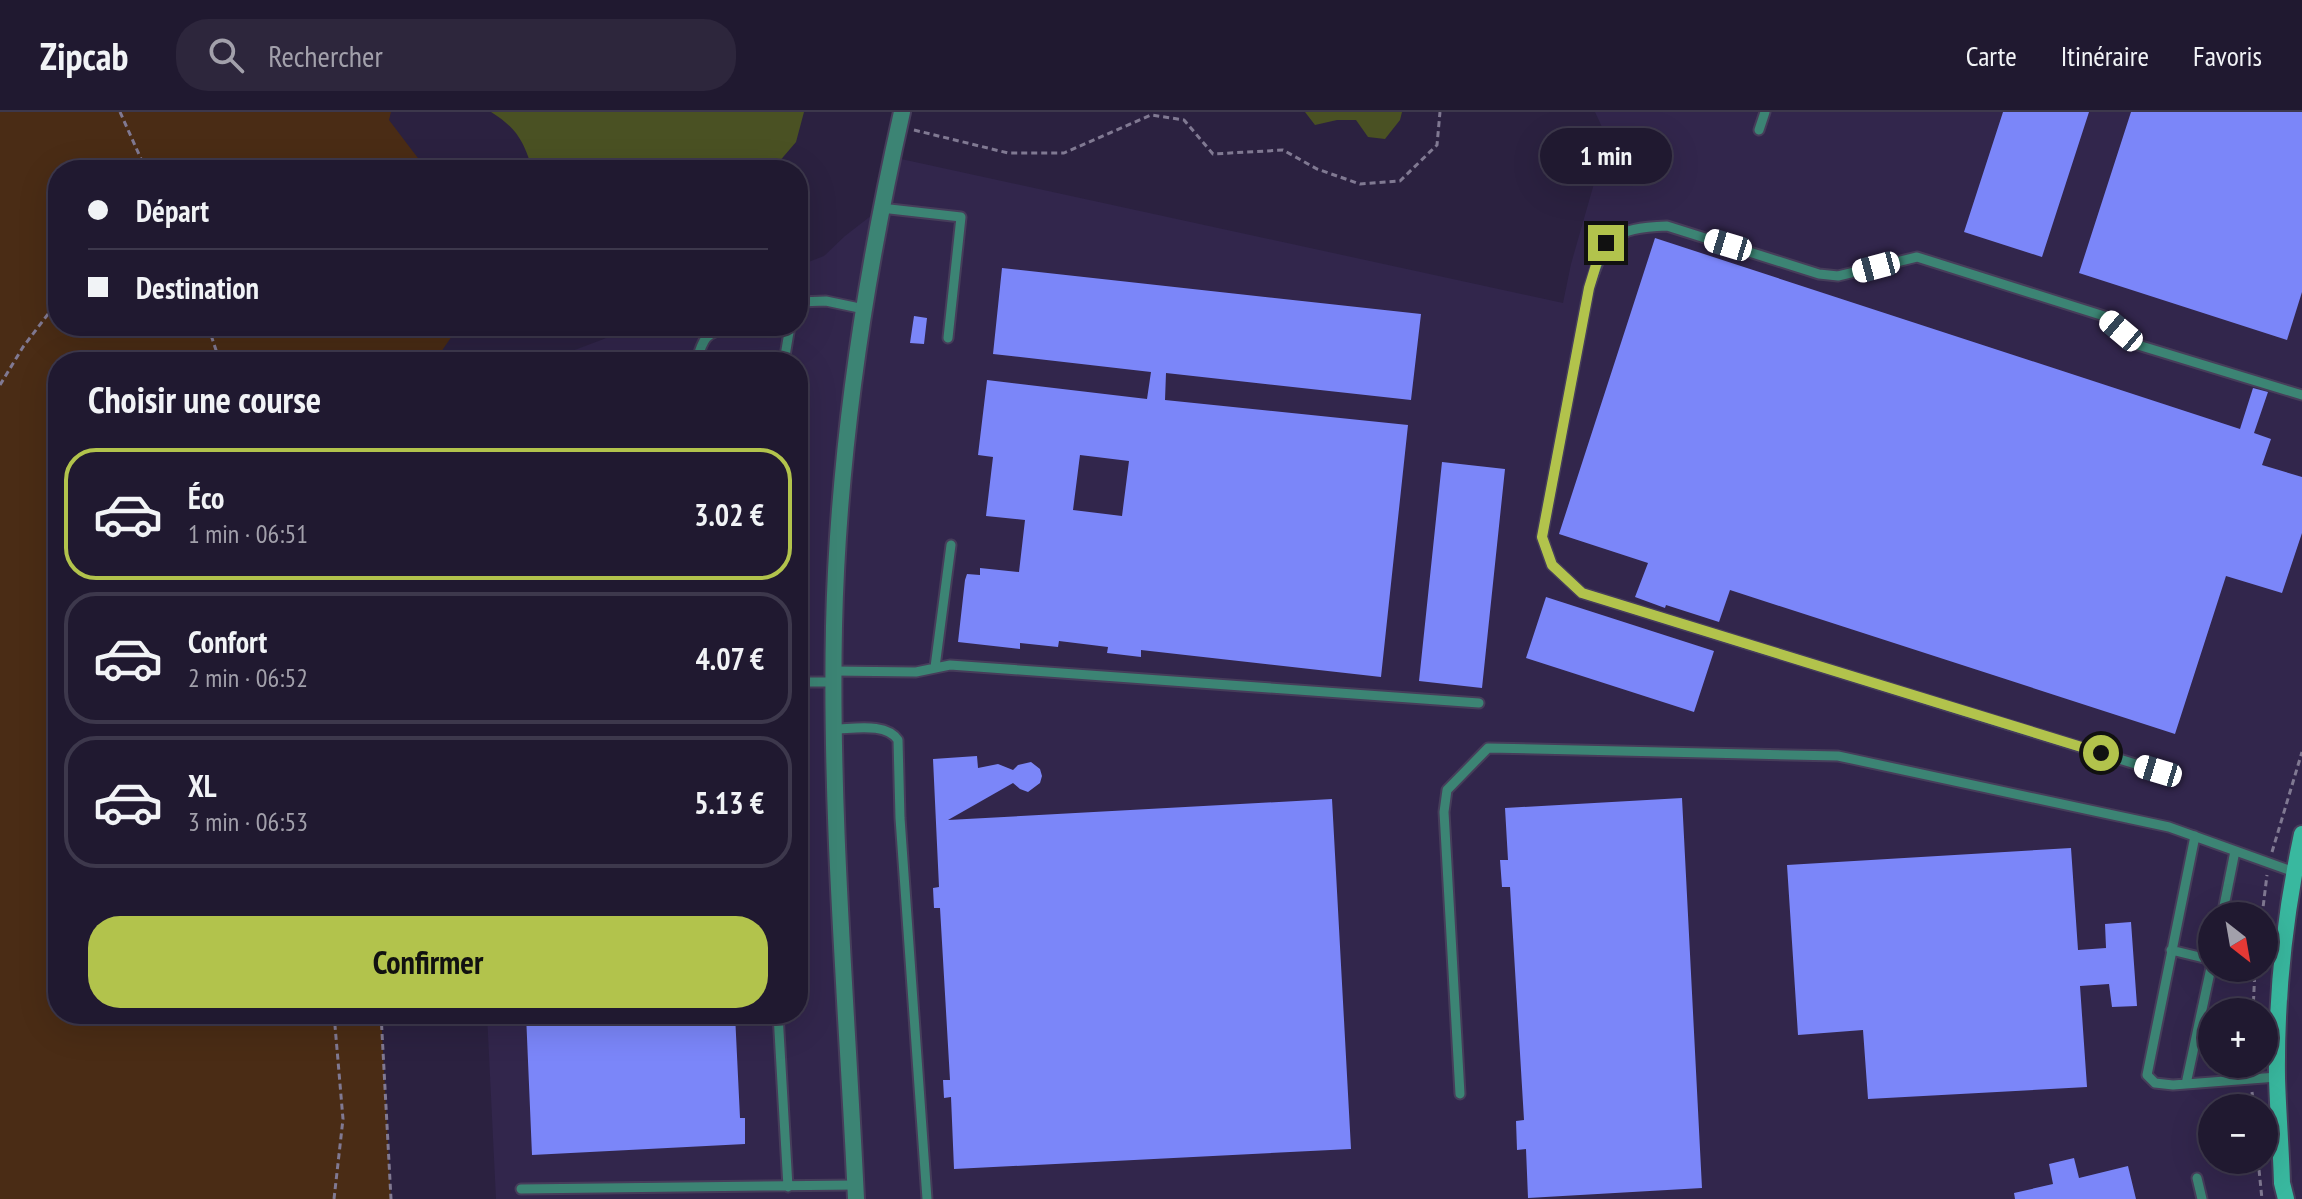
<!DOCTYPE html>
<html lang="fr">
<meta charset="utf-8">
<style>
:root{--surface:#201930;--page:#2d263c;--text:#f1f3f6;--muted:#a2a0ab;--line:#3d384c;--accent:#b2c34c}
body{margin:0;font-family:"PT Sans Narrow",sans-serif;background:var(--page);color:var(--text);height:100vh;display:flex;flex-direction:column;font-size:30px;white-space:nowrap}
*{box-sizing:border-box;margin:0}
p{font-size:26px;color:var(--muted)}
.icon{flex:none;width:44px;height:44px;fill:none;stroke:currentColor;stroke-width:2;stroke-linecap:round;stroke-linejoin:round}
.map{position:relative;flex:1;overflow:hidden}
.details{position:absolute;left:48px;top:240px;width:760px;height:672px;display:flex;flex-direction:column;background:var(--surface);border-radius:32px;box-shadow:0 8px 32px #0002,0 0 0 2px var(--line)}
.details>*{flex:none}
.hud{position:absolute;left:48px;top:48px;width:760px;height:176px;border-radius:32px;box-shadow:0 8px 32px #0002,0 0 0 2px var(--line);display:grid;align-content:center;height:176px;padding:0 40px;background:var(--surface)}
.needle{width:52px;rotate:149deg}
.buttons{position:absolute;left:2198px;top:790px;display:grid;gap:16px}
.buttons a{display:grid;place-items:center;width:80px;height:80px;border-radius:50%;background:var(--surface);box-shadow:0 8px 32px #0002,0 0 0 2px var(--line);font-size:40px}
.end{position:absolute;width:36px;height:36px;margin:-18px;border:10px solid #b2c34c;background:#111;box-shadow:0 0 0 4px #111}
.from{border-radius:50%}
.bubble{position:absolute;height:56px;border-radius:28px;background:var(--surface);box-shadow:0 8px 32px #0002,0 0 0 2px var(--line);font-size:26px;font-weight:800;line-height:56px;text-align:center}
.car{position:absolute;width:24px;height:48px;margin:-24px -12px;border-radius:10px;box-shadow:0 0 6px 2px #0007;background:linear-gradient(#fff 24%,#345 0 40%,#fff 0 76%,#345 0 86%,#fff 0)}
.hud b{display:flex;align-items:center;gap:28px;height:76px;font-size:30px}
.hud b+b{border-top:2px solid var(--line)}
.hud i{width:20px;height:20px;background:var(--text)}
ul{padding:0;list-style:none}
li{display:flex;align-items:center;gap:24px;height:132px;margin:0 16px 12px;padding:0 24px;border:4px solid var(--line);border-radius:32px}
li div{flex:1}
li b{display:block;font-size:30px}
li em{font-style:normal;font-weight:800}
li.active{border-color:var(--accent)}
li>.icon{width:72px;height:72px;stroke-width:1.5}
h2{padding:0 40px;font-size:36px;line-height:96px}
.button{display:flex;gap:16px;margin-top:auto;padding:16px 40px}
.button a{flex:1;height:92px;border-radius:32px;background:var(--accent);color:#111;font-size:32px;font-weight:800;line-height:92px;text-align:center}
header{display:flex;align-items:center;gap:48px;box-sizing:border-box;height:112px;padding:0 40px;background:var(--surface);border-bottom:2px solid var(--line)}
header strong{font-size:38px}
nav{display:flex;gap:44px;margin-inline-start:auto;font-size:28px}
.search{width:560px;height:72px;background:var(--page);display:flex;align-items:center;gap:20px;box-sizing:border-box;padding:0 28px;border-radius:32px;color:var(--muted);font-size:30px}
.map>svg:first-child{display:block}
</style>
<header>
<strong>Zipcab</strong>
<div class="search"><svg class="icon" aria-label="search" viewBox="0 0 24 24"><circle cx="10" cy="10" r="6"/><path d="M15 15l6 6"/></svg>Rechercher</div>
<nav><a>Carte</a><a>Itinéraire</a><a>Favoris</a></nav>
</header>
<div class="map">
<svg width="2302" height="1087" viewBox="0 0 2302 1087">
<rect width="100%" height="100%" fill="#2b2140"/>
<path fill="#32264c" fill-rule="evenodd" d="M1595 0H2302V1087H496L487 902H798V250H543L638 214H798V154L824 144 845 124 881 96 892 45 1563 191 1571 152 1607 26ZM2212 804H2264V856H2212ZM2212 900H2264V952H2212ZM2212 996H2264V1048H2212Z"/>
<path fill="#4a2c15" d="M0 0H391L389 8 427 58H58V214H459L434 250H58V902H381L391 1087H0Z"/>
<path fill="#4a5123" d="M491 0H804L796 30 772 58H533C523 29 518 17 491 0Z
M1305 0H1402L1400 8 1385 27 1368 25 1356 8H1337L1315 13Z"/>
<path fill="#7b86f9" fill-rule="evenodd" d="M2003 0H2089L2042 145 1964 120Z
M2131 0H2302V180L2287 228 2079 161Z
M1655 126 2240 317 2253 276 2268 280 2254 321 2271 327 2262 353 2302 365V421L2282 481 2226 464 2175 622 1730 478 1719 510 1666 493 1665 496 1635 485 1648 451 1559 422Z
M1002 156 1421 202 1411 288 1166 261 1165 288 1408 313 1381 565 1141 538V545L1107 541 1108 535 1059 529 1058 535 1020 531V537L958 530 965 468 967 462 980 463V456L1019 460 1025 408 986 404 993 345 978 343 987 268 1147 287 1151 260 993 242ZM1080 343 1129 349 1122 404 1073 398Z
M914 204 927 206 924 232 910 231Z
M1442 350 1505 357 1482 576 1419 569Z
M1546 485 1714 539 1694 600 1526 546Z
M977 644 978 656 998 652 1013 658 1018 653 1031 650 1040 657 1042 664 1040 671 1028 680 1020 677 1013 671 948 708 1332 687 1351 1037 954 1057 951 985 944 986 943 968H950L940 796H934L933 776 939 775 933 647Z
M1682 686 1702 1076 1528 1086 1526 1037 1517 1038 1516 1009 1524 1008 1510 775H1502L1500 748H1508L1505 696Z
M2071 736 2078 838 2106 836 2105 812 2131 810 2137 894 2112 895 2109 872 2080 874 2087 975 1868 987 1863 918 1798 923 1787 753Z
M526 902H735L740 1006H745V1032L532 1043Z
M2074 1046 2079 1066 2128 1054 2136 1087H2015L2014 1081 2053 1072 2049 1052Z"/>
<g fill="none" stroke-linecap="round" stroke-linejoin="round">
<g stroke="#463d5a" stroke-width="13">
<path id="lane" d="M1759 18 1765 0
M881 96 961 105 948 226
M798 190 826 189 864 197
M696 250C704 225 704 223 729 214
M784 250 790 214
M935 555 951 433
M834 559 916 560 950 553 1479 591
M798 570H833
M833 617C853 617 886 610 898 628L900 706 927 1087
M2158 659 1582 481 1552 453 1542 425 1589 176C1605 126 1612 116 1667 114L1819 162 1838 164 1917 145 2104 204 2138 233 2302 283
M2195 724 2147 963 2155 971 2173 973 2277 965
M2222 804 2235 739
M2171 838 2212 848
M778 902 788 1075
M2186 972 2212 851
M1460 982 1444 700 1447 678 1488 636 1838 644 2169 715 2294 760
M2197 1066 2202 1087
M521 1077 855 1073"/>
</g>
<g stroke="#463d5a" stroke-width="20">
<path id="street" d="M856 1087C847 896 830 705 834 514 838 341 864 169 902 0"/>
</g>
<g stroke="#463d5a" stroke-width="20">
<path id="secondary" d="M2286 1087 2282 1071C2281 1036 2278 1001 2277 966 2276 885 2285 801 2302 722"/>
</g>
<path stroke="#807992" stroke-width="3" stroke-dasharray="6 4" stroke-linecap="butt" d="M120 0 146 58
M914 18 1008 41H1064L1151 3 1184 8 1213 42 1283 38 1317 57 1360 72 1400 69 1437 33 1440 0
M208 214 220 250
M0 273 23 235 58 189
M2272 740 2302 640
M2262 804 2267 763
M2253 900 2255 856
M381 902 391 1087
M2252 980 2254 996
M2258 1048 2262 1087
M334 1087 343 1007 334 902"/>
<use href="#lane" stroke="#3c8474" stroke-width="9"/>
<use href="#street" stroke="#3c8474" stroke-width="16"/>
<use href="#secondary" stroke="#39b89f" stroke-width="16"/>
</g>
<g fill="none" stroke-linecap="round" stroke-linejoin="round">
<path stroke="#b2c34c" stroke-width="10" d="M1606 131 1596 153 1589 176 1542 425 1552 453 1582 481 2101 641"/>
</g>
</svg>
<div class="buttons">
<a><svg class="needle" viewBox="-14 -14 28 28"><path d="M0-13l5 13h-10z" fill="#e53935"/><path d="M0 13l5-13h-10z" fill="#a2a0ab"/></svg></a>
<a>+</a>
<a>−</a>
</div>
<i class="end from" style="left:2101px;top:641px"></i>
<i class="end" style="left:1606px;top:131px"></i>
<div class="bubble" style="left:1540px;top:16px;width:132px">1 min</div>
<i class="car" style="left:1728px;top:133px;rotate:287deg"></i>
<i class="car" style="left:1876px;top:155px;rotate:255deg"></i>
<i class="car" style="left:2121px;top:219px;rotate:310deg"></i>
<i class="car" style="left:2158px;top:659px;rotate:287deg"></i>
<div class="hud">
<b><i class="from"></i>Départ</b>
<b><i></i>Destination</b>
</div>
<section class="details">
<h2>Choisir une course</h2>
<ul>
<li class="active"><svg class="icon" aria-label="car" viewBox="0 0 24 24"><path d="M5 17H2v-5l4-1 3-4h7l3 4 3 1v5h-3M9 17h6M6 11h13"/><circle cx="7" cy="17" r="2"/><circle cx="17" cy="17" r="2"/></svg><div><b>Éco</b><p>1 min · 06:51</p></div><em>3.02 €</em></li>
<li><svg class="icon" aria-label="car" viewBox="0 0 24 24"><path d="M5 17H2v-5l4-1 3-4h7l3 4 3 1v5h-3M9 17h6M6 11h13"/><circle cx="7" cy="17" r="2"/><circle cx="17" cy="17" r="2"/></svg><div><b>Confort</b><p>2 min · 06:52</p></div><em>4.07 €</em></li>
<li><svg class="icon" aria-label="car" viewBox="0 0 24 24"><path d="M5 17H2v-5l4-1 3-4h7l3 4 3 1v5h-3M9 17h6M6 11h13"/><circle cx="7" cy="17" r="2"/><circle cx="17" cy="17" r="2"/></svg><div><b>XL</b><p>3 min · 06:53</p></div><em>5.13 €</em></li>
</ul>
<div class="button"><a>Confirmer</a></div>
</section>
</div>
